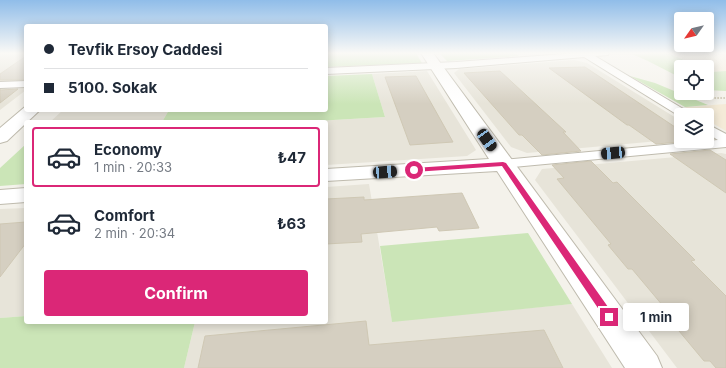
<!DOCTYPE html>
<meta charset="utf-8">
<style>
:root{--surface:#fff;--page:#f6f6f7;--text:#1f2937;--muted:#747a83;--line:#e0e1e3;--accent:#db2777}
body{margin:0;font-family:Inter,sans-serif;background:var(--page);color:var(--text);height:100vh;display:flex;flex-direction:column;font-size:15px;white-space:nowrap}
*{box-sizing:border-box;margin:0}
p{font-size:13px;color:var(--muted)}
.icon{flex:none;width:22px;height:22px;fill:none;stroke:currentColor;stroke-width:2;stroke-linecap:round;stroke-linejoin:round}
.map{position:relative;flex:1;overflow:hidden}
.side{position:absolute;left:24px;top:120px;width:304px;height:204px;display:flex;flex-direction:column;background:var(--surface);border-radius:4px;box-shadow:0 2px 10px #0003}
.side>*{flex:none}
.hud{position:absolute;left:24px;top:24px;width:304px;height:88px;border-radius:4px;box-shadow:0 2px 10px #0003;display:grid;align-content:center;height:88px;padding:0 20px;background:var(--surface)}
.needle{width:26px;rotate:236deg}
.fabs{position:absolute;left:674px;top:12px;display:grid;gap:8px}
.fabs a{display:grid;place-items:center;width:40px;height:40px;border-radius:4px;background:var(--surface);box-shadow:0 2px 10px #0003;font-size:20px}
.end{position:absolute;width:18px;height:18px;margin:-9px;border:5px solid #db2777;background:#fff;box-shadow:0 0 0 2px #fff}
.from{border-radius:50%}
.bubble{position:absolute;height:28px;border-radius:4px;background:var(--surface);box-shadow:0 2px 10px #0003;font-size:13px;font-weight:700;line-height:28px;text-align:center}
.car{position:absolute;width:12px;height:24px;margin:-12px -6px;border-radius:5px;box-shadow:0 0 3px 1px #0007;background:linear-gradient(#222 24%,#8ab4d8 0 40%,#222 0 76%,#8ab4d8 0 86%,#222 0)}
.hud b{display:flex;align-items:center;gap:14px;height:38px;font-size:15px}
.hud b+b{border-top:1px solid var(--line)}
.hud i{width:10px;height:10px;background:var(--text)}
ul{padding:7px 0 0;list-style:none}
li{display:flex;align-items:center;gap:12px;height:60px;margin:0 8px 6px;padding:0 12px;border:2px solid transparent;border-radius:4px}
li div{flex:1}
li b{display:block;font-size:15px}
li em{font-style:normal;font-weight:700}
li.active{border-color:var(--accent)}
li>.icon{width:36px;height:36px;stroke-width:1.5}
.button{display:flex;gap:8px;margin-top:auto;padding:8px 20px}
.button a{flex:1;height:46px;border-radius:4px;background:var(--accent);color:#fff;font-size:16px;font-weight:700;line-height:46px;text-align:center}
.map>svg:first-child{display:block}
</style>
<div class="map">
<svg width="726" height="368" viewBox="0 0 726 368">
<rect width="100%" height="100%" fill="#f4f2eb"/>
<path fill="#e7e4d9" d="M0 53H26V81L0 82Z
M574 60 587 63 681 121V139L527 153 511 147 454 73 459 69Z
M427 71 476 150 467 156 326 165V122H299L385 117 372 74Z
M26 88V90L0 110V89Z
M63 110H169L162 122H50Z
M721 153 726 154V368H677L535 180 542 169Z
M369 184 392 321 572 304 612 368H184L195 322H326V187Z
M26 208V316L0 318V209Z"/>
<path fill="#f4ebd8" d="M668 53H721L726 55V71L711 72 707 70V67H700Z
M726 104V131L707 120V115H699L685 107Z"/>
<path fill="#cbe5b7" d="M326 53H416L422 63 326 67Z
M439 53H515L519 56 447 61Z
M650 53H668L700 67H681V78L648 61 632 54Z
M707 70 711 72 726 71V91L707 90Z
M372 74 385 117 299 122H162L169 110H326V76Z
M630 76 655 83 708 105 685 107Z
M26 144V184L0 186V168Z
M528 233 572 304 392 322 380 246Z
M26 316V322H195L184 368H0V318Z"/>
<path fill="#d5cfc1" stroke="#cfc8b4" d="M26 56V80H0V74Z
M585 67 681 131V141H691L656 144 629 125H627L549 68Z
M500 71 566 132H563L581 151 542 155 522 135H519L464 73Z
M416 76 453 142 410 145 385 77Z
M0 89V90L18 89 0 103Z
M710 150 726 160V193L670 154Z
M591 161 613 183 617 182 695 260 691 261 726 296V368H716L710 361H704L674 325H679L632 269H628L608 245 611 244 557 179 564 178 552 165Z
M462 193 479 228 439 231 437 227 361 234 362 242 326 244V199L364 197V200Z
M26 222V243L0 277V224Z
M366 321 369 345 544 330 563 368H198L205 336Z"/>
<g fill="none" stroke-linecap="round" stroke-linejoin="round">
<g stroke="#bfbbae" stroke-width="2">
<path id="lane" d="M577 53H609L608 55 595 56 690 113 692 115H681V117L584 57 456 68 326 74V68L456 62Z
M26 81V87L0 88V82Z
M707 124 726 134V147L503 168 498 167 496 164 498 161 503 160 718 140 707 133Z"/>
</g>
<g stroke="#bfbbae" stroke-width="2">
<path id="street" d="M421 53H433L657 356 662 368H625L497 171 326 181V169L489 159Z
M26 106V110H40L7 141 0 143V128Z
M26 188V202L0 204V190Z"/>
</g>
<path stroke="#bfb8a0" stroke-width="1.5" stroke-dasharray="1.5 1.5" stroke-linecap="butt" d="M694 93 714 98H726"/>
<use href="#lane" fill="#fff" fill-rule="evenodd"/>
<use href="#street" fill="#fff" fill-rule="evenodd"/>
</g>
<linearGradient id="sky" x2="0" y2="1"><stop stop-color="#90bde9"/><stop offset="0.51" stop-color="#faf9f6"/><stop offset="1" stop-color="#faf9f6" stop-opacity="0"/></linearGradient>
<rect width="726" height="104" fill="url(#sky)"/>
<path fill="#db2777" d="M503 162 506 163 613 314 614 317 613 320H606L502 166 414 172 411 170 414 168Z"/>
</svg>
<div class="fabs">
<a><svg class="needle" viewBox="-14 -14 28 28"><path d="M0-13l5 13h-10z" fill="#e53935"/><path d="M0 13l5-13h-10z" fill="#747a83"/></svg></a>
<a><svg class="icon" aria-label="locate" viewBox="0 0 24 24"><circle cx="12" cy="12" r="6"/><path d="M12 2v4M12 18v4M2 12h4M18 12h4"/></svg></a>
<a><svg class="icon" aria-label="layers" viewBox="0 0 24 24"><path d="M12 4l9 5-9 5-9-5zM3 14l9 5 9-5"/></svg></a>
</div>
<i class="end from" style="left:414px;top:170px"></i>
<i class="end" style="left:609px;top:317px"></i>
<div class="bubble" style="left:623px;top:303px;width:66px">1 min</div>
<i class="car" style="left:487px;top:140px;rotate:145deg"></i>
<i class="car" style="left:613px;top:153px;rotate:265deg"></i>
<i class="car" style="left:385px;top:172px;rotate:86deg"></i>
<div class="hud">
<b><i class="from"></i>Tevfik Ersoy Caddesi</b>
<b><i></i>5100. Sokak</b>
</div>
<section class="side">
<ul>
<li class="active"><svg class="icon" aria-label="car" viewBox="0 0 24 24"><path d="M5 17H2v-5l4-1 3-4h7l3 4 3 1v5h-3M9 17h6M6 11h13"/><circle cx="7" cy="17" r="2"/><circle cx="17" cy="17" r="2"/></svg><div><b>Economy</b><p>1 min · 20:33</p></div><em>₺47</em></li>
<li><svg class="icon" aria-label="car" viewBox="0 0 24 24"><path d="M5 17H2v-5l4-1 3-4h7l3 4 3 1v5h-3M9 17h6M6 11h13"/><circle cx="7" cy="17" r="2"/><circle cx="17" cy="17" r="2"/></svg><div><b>Comfort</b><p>2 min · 20:34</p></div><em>₺63</em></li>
</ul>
<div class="button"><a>Confirm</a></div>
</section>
</div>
